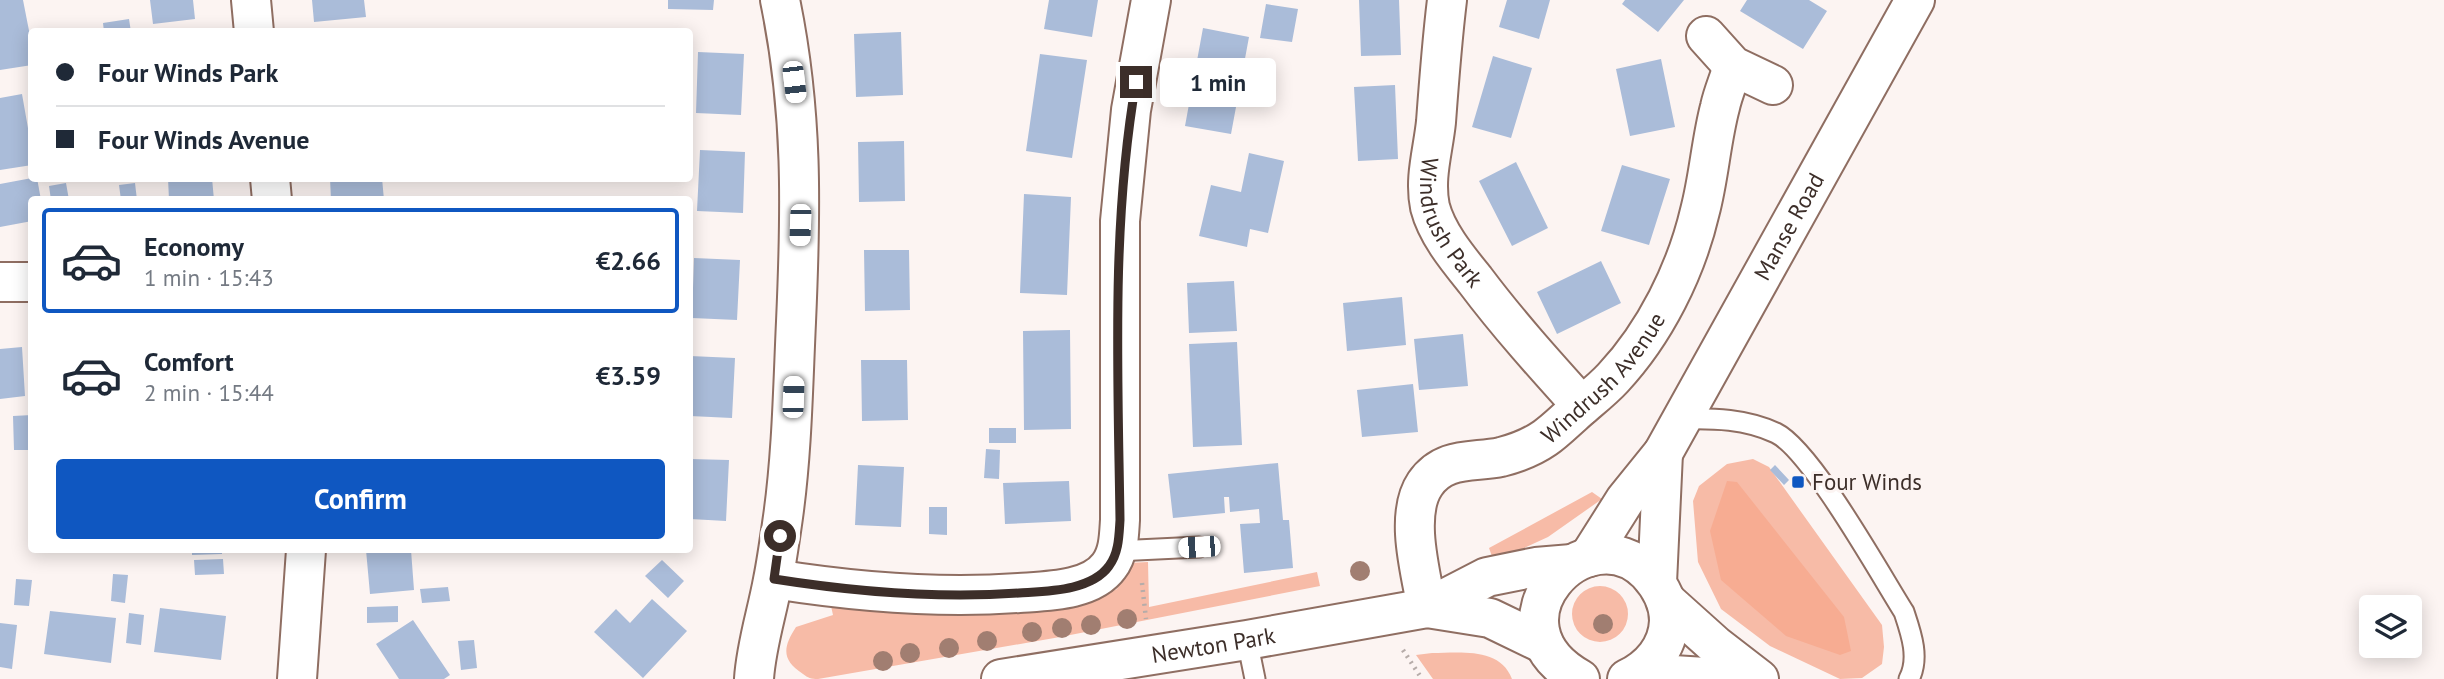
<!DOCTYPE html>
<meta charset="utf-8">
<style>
:root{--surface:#fff;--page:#f2f2f3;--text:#1f2937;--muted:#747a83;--line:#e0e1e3;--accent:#0f57c1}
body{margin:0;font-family:"PT Sans",sans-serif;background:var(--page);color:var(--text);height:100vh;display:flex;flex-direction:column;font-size:26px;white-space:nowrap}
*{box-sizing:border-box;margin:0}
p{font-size:23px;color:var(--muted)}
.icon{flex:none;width:38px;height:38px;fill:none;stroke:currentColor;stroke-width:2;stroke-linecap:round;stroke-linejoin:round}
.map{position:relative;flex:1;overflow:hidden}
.sheet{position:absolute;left:28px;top:196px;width:665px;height:357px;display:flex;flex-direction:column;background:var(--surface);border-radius:7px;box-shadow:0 4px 18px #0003}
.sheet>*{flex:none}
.banner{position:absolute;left:28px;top:28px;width:665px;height:154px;border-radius:7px;box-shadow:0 4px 18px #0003;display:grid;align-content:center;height:154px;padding:0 28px;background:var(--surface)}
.buttons{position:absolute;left:2359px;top:595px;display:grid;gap:14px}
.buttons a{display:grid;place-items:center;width:63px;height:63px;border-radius:7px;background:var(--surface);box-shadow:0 4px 18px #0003;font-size:35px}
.end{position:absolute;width:32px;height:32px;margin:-16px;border:9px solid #3c2e29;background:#fff;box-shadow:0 0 0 4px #fff}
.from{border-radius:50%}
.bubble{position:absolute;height:49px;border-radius:7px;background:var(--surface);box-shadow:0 4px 18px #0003;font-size:23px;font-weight:800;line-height:49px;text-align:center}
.car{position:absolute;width:21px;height:42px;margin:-21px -10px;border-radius:9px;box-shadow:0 0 5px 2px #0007;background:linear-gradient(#fff 24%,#345 0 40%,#fff 0 76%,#345 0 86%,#fff 0)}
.banner b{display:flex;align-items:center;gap:24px;height:66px;font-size:26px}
.banner b+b{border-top:2px solid var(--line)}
.banner i{width:18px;height:18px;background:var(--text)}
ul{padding:12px 0 0;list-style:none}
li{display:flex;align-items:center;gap:21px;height:105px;margin:0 14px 10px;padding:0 14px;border:4px solid transparent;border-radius:7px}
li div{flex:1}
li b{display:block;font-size:26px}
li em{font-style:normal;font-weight:800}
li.on{border-color:var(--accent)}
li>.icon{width:63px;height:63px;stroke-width:1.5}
.primary-button{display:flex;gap:14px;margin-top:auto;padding:14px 28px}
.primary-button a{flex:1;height:80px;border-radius:7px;background:var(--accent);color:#fff;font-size:28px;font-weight:800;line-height:80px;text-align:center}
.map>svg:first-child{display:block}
</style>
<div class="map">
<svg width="2444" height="679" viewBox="0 0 2444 679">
<rect width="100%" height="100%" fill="#fcf4f2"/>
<path fill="#f7bba7" d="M1753 459 1769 467 1882 625 1884 647 1882 664 1862 678 1840 679 1770 646 1721 609 1698 562 1693 501 1699 486 1727 464Z
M1592 492 1602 499 1548 537 1494 562 1489 548Z
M1148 562 1149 607 1317 572 1320 586 1060 637 818 679C811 679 808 678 803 674 781 660 783 647 796 627L833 615 831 606 1095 598 1117 589 1128 563Z
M1572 614a28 28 0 1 1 56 0a28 28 0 1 1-56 0Z
M1432 653C1460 653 1500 647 1512 679H1433L1416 655Z"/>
<path fill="#f7ac92" d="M1727 481 1737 482 1844 617 1851 651 1840 655 1786 636 1721 580 1710 531Z"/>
<path fill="#aabcd9" d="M0 0H23L32 46V65L0 70Z
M150 0H193L195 19 153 24Z
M312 0H364L366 17 314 22Z
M668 0H714L713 10 668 9Z
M1049 0H1098L1092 37 1044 29Z
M1359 0H1399L1401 55 1361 56Z
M1507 0H1550L1539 39 1499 27Z
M1625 0H1684L1658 32 1622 4Z
M1747 0H1809L1827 11 1803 49 1740 11Z
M1266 4 1298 9 1292 42 1260 38Z
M129 19 131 32H104L103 23Z
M1203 28 1249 37 1231 134 1185 126Z
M901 32 903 95 856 97 854 34Z
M698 52 744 54 741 115 696 113Z
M1040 54 1087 60 1072 158 1026 151Z
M1493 56 1532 68 1511 138 1472 127Z
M1661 59 1675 127 1630 136 1616 69Z
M1395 85 1398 159 1358 161 1354 87Z
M22 94 32 151V165L0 170V98Z
M904 141 905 201 859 202 858 142Z
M700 150 745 152 743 213 697 211Z
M1249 153 1284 161 1268 233 1250 229 1247 247 1199 236 1211 185 1241 192Z
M1516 162 1548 228 1512 246 1479 181Z
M1622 165 1670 179 1649 245 1601 231Z
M32 178H37L41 200H32V221L0 227V184Z
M168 178H212L214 200H169Z
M330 178H382L384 200H331Z
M66 183 69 200H51L49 186Z
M135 183 137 200H121L119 185Z
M1024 194 1071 197 1067 295 1020 293Z
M864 250H909L910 310 865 311Z
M694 258 740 260 737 320 692 318Z
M1601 261 1621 303 1557 334 1537 292Z
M1234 281 1237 331 1189 333 1187 283Z
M1402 297 1406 345 1347 351 1343 303Z
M1070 330 1071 429 1024 430 1023 331Z
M1463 334 1468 386 1419 390 1414 339Z
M1237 342 1242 445 1193 447 1189 344Z
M22 347 25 396 0 399V349Z
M690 356 735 358 732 418 690 416Z
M861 360H907L908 420 862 421Z
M1413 384 1418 432 1362 437 1357 390Z
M32 415V450H14L13 416Z
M989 428H1016V443H989Z
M986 449 1000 450 999 479 984 478Z
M690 459 729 460 726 521 690 519Z
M1278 463 1283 520H1289L1293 568 1244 573 1240 524 1260 523 1259 509 1230 512 1229 497H1224L1225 513 1173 518 1168 474Z
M858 465 904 467 901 527 855 525Z
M1775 465 1789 480 1784 485 1770 470Z
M1069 481 1071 521 1005 524 1003 483Z
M929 507H947V535L929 534Z
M192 550H222V554L192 555Z
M366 550H411L414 590 370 594Z
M223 559 224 574 195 575 194 560Z
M662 560 684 581 668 598 645 576Z
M113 574 128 575 125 603 111 601Z
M16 579 32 580 29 606 14 605Z
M448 587 450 601 422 603 420 589Z
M652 599 687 631 643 678 594 632 616 609 630 623Z
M398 606V622L367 623V607Z
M160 608 226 616 221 660 154 652Z
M50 611 116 618 111 663 44 654Z
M129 613 144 615 141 645 126 643Z
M413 620 450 675 444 679H399L376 644Z
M0 623 17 625 12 669 0 667Z
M474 640 477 668 461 670 458 641Z"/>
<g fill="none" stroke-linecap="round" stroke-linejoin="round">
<g stroke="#8f6e62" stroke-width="23">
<path id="service" d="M1681 419C1714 418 1746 419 1776 433 1811 450 1880 574 1904 612 1911 633 1920 658 1909 679
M1116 551 1199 547
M1247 640 1255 679"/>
</g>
<g stroke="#8f6e62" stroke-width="42">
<g id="minor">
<path d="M251 0 254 32"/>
<path id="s1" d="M1447 0C1442 41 1439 81 1436 122 1433 151 1424 178 1430 207 1437 234 1458 259 1475 280 1508 324 1545 365 1582 406"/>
<path d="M1706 36 1733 66 1773 85"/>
<path d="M270 178 272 200"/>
<path d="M0 282H32"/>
<path d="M774 579C856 592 936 599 1019 593 1047 591 1091 591 1109 566 1119 553 1119 535 1120 520V221L1131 110 1151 0"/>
<path id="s2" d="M1427 608C1421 574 1404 515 1425 484 1444 456 1473 463 1501 457 1517 453 1532 447 1545 438 1555 431 1564 422 1573 414 1586 402 1601 391 1613 378 1655 333 1686 271 1700 211 1709 177 1711 141 1720 107 1723 93 1729 80 1733 66"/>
<path d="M297 679 306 550"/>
<path d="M754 679C756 646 767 613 773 580 777 560 780 538 783 517 792 453 793 387 796 322 801 209 803 111 780 0"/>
</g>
</g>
<g stroke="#8f6e62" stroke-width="42">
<g id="tertiary">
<path id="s3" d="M1589 557 1625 500 1663 453 1915 0"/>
<path d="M1657 583 1663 453"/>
<path d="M1666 601 1715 645 1759 679"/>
<path d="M1427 608 1490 618 1544 644"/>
<path d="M1641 673 1737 679"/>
<path id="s4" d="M1001 679 1247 640 1427 608 1487 577 1536 567 1572 564"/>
<path d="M1580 679C1480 623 1587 510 1648 573 1660 586 1669 603 1669 621 1668 648 1650 668 1627 679"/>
</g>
</g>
<path stroke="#b6aca9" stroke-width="4.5" stroke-dasharray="2 5" stroke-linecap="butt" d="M1142 583 1146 619
M1403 650 1422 679"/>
<use href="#service" stroke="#fff" stroke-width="19"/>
<use href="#minor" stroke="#fff" stroke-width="38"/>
<use href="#tertiary" stroke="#fff" stroke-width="38"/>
</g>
<g fill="#a17e71">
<circle cx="1360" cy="571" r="10"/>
<circle cx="1127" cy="619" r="10"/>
<circle cx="1603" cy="624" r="10"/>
<circle cx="1091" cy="625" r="10"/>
<circle cx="1062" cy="628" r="10"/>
<circle cx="1032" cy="632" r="10"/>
<circle cx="987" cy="641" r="10"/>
<circle cx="949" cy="648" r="10"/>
<circle cx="910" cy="653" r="10"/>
<circle cx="883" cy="661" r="10"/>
</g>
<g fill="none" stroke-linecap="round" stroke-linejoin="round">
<path stroke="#3c2e29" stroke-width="9" d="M780 536 774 579C856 592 936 599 1019 593 1047 591 1091 591 1109 566 1119 553 1119 535 1120 520 1118 376 1111 225 1136 82"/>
</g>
<rect fill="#0f57c1" stroke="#fcf4f2" stroke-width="2.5" x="1791" y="475" width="14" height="14" rx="3.5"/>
<g text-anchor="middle" stroke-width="6" stroke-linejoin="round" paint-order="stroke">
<g font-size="23" fill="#3c2e29" stroke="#fcf4f2">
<text dy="8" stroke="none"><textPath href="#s1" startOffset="229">Windrush Park</textPath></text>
<text dy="8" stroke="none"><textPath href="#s3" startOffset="387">Manse Road</textPath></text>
<text dy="8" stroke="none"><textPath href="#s2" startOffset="343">Windrush Avenue</textPath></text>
<text dy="8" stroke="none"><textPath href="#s4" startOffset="215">Newton Park</textPath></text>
</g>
<g font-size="23" fill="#3c2e29" stroke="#fcf4f2" text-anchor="start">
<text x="1812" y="490">Four Winds</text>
</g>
</g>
</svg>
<div class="buttons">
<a><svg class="icon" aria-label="layers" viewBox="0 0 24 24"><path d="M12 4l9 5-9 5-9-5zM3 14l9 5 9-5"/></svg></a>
</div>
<i class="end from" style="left:780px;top:536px"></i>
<i class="end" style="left:1136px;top:82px"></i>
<div class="bubble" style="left:1160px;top:58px;width:116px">1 min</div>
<i class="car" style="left:794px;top:82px;rotate:173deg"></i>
<i class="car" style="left:800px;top:225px;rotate:182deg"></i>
<i class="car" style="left:793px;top:397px;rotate:2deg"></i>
<i class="car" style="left:1199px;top:547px;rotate:267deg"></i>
<div class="banner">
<b><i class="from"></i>Four Winds Park</b>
<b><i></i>Four Winds Avenue</b>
</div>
<section class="sheet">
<ul>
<li class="on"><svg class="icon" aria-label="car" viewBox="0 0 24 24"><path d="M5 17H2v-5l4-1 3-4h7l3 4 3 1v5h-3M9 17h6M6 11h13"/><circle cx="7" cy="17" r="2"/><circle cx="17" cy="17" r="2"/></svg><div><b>Economy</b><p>1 min · 15:43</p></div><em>€2.66</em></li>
<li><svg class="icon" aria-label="car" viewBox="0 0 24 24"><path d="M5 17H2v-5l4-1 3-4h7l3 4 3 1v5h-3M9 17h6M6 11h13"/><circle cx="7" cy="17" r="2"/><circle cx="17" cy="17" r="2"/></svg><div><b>Comfort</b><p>2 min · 15:44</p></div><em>€3.59</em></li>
</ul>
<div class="primary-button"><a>Confirm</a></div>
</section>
</div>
